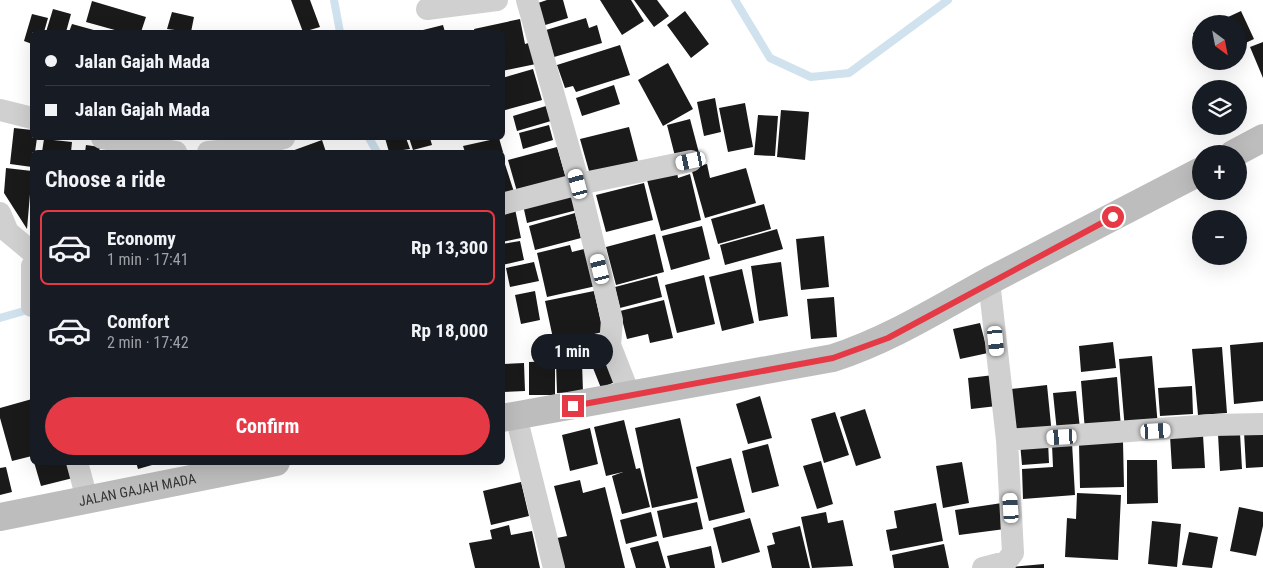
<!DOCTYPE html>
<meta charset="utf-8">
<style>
:root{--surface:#171b24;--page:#20242c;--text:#f1f3f6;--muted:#9ea1a6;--line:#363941;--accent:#e63946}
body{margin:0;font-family:"Roboto Condensed",sans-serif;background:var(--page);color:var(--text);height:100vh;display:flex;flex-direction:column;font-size:19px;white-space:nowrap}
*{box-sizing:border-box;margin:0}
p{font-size:16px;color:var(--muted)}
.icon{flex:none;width:28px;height:28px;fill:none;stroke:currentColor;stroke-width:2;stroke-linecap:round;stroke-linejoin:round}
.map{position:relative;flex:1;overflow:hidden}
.panel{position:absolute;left:30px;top:150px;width:475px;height:315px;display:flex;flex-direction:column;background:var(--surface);border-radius:8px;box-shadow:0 5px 20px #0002}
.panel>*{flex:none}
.top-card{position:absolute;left:30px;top:30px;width:475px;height:110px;border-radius:8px;box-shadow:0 5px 20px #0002;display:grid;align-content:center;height:110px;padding:0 15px;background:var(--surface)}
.needle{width:32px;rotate:148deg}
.buttons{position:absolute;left:1192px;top:15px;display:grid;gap:10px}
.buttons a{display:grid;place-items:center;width:55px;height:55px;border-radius:50%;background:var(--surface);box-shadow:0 5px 20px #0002;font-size:25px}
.end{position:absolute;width:22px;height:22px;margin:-11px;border:6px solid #e63946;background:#fff;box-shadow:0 0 0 2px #fff}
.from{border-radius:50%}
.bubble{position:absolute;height:35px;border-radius:18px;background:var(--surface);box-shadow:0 5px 20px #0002;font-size:16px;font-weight:700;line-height:35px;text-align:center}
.car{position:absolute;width:15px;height:30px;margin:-15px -8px;border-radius:6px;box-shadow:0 0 4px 1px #0007;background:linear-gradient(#fff 24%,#345 0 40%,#fff 0 76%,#345 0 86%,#fff 0)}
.top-card b{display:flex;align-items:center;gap:18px;height:48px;font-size:19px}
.top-card b+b{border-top:1px solid var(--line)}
.top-card i{width:12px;height:12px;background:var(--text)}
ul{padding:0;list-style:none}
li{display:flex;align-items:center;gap:15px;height:75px;margin:0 10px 8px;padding:0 5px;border:2px solid transparent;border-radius:8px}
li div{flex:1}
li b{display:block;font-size:19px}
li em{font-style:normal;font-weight:700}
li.current{border-color:var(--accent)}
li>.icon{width:45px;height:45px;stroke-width:1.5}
h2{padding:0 15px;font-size:22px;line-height:60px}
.primary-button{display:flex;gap:10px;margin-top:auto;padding:10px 15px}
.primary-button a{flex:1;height:58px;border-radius:30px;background:var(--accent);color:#fff;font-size:20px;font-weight:700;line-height:58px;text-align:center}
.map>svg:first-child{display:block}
</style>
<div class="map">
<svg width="1263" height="568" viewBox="0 0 1263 568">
<rect width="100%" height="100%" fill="#fff"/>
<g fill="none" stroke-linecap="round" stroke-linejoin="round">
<path stroke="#cfe2ee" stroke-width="8" d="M334 0 340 32
M735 0 770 58 811 77 849 73 948 0
M369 138 377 152
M0 318 31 309"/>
</g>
<path fill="#1a1a1a" d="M291 0H310L320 27 303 32Z
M547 0H563L568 18 542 26 535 4Z
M600 0H631L644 21 622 35Z
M634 0H657L669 16 654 27Z
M92 1 146 17 141 32H122L86 22Z
M53 9 71 14 66 32H46Z
M685 11 709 44 691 58 667 25Z
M1241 11 1254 39 1239 46V24H1213Z
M172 12 194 17 191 32 167 29Z
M32 14 48 18 44 32H32V44L24 41Z
M586 18 589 28 597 25 602 43 554 57 546 30Z
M520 19 525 44 532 42 536 64 502 71V32H475L474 29Z
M72 24 101 32H69Z
M443 25 445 32H415Z
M1201 29V52L1193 33Z
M1263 42V78L1250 47Z
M620 45 630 75 576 92 573 86 565 88 557 65Z
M668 63 693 109 663 126 638 80Z
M533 69 542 100 502 111V78Z
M614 85 620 104 582 116 576 98Z
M715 98 721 132 704 136 697 102Z
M745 103 753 147 728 152 719 108Z
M546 106 551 121 517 131 513 116Z
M781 110 809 112 805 160 777 157Z
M758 115 778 116 775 156 754 155Z
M690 119 699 153 676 160 667 125Z
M549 125 553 140 523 149 519 133Z
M629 127 639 165 591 178 580 139Z
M14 128 32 130V138H37L35 152H32V167L10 164Z
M385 138H406L410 149 389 152Z
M409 138H430L432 145 413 150Z
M499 138 503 152H465L463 146Z
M44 139 72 142 71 152H42Z
M322 140 326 152H289Z
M86 145 100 147 99 152H85Z
M557 147 567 182 518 195 508 160Z
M502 155 515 195 502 199Z
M707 164 710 178 746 168 756 203 705 218 691 168Z
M6 168 32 171 27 229 4 193Z
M677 172 678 178 690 174 701 220 661 231 647 180Z
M644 183 653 220 606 232 596 195Z
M572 193 577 210 527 223 523 205Z
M764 204 771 229 718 244 711 219Z
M515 209 521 238 502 242V211Z
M575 213 581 238 535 250 529 226Z
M702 226 710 259 671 270 662 236Z
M777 229 783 249 725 265 720 245Z
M655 234 664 272 616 285 606 247Z
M824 236 829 287 801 290 796 239Z
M520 241 524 260 502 265V244Z
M570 245 572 252 588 248 596 286 547 297 537 253Z
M534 262 539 281 510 287 506 268Z
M781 262 788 316 759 321 751 266Z
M742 269 754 323 722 331 709 277Z
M704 275 715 324 677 333 665 285Z
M657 276 662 297 620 308 615 287Z
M535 291 540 320 521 324 515 295Z
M594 291 603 332 554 343 545 301Z
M834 297 837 337 811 339 807 299Z
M664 300 673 338 650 343 648 334 627 339 620 311Z
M980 323 988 353 960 359 953 329Z
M1113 342 1116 368 1081 372 1079 346Z
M1263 342V401L1234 404 1230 345Z
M1222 347 1227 413 1198 415 1192 349Z
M1152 356 1158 427 1125 430 1119 359Z
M555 361V395H529V362Z
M609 361 617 381 601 388 593 368Z
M556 362H582L583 392 557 393Z
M524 363 525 391 502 392V364Z
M994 375 997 406 971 409 968 378Z
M1117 377 1121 427 1085 431 1081 381Z
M1047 385 1052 435 1016 438 1011 389Z
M1192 386 1193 414 1160 416 1158 388Z
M1076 391 1080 429 1057 432 1053 393Z
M760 396 772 438 748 444 736 404Z
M32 399V456L12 461 0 418V408Z
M865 409 881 458 856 466 840 417Z
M835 412 849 455 824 463 811 419Z
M680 418 698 498 652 508 635 428Z
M624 420 636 469 640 468 650 507 622 514 612 476 623 472 606 476 594 427Z
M590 428 598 464 570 471 562 435Z
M1263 431V467L1246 468 1244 432Z
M1240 433 1242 469 1220 471 1218 434Z
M1203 435 1205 468 1172 469 1170 436Z
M1048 441 1049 463 1022 465 1020 443Z
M1123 442 1124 487 1080 488 1079 444Z
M1072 443 1075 495 1023 499 1022 469 1053 467 1052 445Z
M768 444 779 486 752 493 742 451Z
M731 458 745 512 709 521 696 467Z
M1127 460H1157L1158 503 1127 504Z
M821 461 833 504 817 509 803 466Z
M34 462H69L73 478 41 486Z
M136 462H159V463L138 469Z
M962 462 969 503 943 508 936 466Z
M6 467 12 492 0 495V468Z
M580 480 583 493 605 487 625 568H559L557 538 567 536 554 486Z
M521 482 529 516 491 525 483 491Z
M1077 493 1121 495 1118 560 1065 557 1067 518 1076 519Z
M697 502 703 529 663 538 657 511Z
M936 503 943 541 890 551 886 530 897 528 894 511Z
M1002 503 1005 529 959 535 955 510Z
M1239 507 1263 512V526L1256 556 1230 551Z
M651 512 657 536 626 544 620 520Z
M826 512 828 523 843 520 853 566 812 568 801 517Z
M750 518 760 552 722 563 713 528Z
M1152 521 1181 524 1177 567 1148 564Z
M509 525 511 535 532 531 540 568H475L469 543 492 539 490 530Z
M800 526 810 568H772L767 546 775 544 772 533Z
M1189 532 1218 537 1212 568 1182 565Z
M658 541 666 568H636L630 548Z
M944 544 949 568H894L892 555Z
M711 546 715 568H670L667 556Z
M1044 564V568H1011V567Z"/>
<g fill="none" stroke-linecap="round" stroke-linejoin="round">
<path stroke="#d0d0d0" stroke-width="22" d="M527 0 579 184 612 320 610 345 630 396
M427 9 497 0
M0 110 32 118
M102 138 176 152
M208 152 249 148 284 138
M502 204 579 184 691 161
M0 213 8 232 32 252
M32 266V306
M516 416 554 568
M1007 440 1213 425 1263 424
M77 462 87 499
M983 568 1006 562 1013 553 1007 440 989 281"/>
<g stroke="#bdbdbd" stroke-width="28">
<path d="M1233 154 1263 138"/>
<path d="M502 418 833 358C889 340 938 309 989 281 1059 244 1131 208 1201 171"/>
<path id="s1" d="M0 517 276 462"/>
</g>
</g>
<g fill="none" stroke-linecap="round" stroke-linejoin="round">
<path stroke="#e63946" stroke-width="6" d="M573 406 833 358 888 338 1113 217"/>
</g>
<g text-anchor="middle" stroke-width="5" stroke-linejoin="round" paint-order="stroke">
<g font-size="14" fill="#333" stroke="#fff">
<text dy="5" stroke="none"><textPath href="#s1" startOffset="140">JALAN GAJAH MADA</textPath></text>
</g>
</g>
</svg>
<div class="buttons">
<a><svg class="needle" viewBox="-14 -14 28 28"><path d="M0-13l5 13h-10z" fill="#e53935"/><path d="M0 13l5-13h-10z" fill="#9ea1a6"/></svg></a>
<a><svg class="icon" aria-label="layers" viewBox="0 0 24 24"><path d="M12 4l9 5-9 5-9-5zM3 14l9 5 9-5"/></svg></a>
<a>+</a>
<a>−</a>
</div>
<i class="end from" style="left:1113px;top:217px"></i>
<i class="end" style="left:573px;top:406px"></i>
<div class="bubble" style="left:531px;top:334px;width:82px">1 min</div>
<i class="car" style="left:691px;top:161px;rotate:258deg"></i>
<i class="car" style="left:578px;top:184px;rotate:345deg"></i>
<i class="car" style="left:600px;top:269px;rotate:346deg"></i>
<i class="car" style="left:996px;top:341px;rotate:174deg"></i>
<i class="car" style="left:1156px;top:431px;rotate:87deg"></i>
<i class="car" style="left:1062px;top:437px;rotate:267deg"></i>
<i class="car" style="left:1011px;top:508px;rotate:356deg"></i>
<div class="top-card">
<b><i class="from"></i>Jalan Gajah Mada</b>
<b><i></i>Jalan Gajah Mada</b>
</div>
<section class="panel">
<h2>Choose a ride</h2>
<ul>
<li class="current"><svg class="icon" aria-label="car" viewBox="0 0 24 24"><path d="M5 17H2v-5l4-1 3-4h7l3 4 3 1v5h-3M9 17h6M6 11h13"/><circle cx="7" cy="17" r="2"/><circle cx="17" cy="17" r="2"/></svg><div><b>Economy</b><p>1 min · 17:41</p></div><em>Rp 13,300</em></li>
<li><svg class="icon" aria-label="car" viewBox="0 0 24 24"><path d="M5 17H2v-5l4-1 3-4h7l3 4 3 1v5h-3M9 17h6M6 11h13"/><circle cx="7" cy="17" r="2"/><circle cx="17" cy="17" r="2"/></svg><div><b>Comfort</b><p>2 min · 17:42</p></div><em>Rp 18,000</em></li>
</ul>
<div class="primary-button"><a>Confirm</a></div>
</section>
</div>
